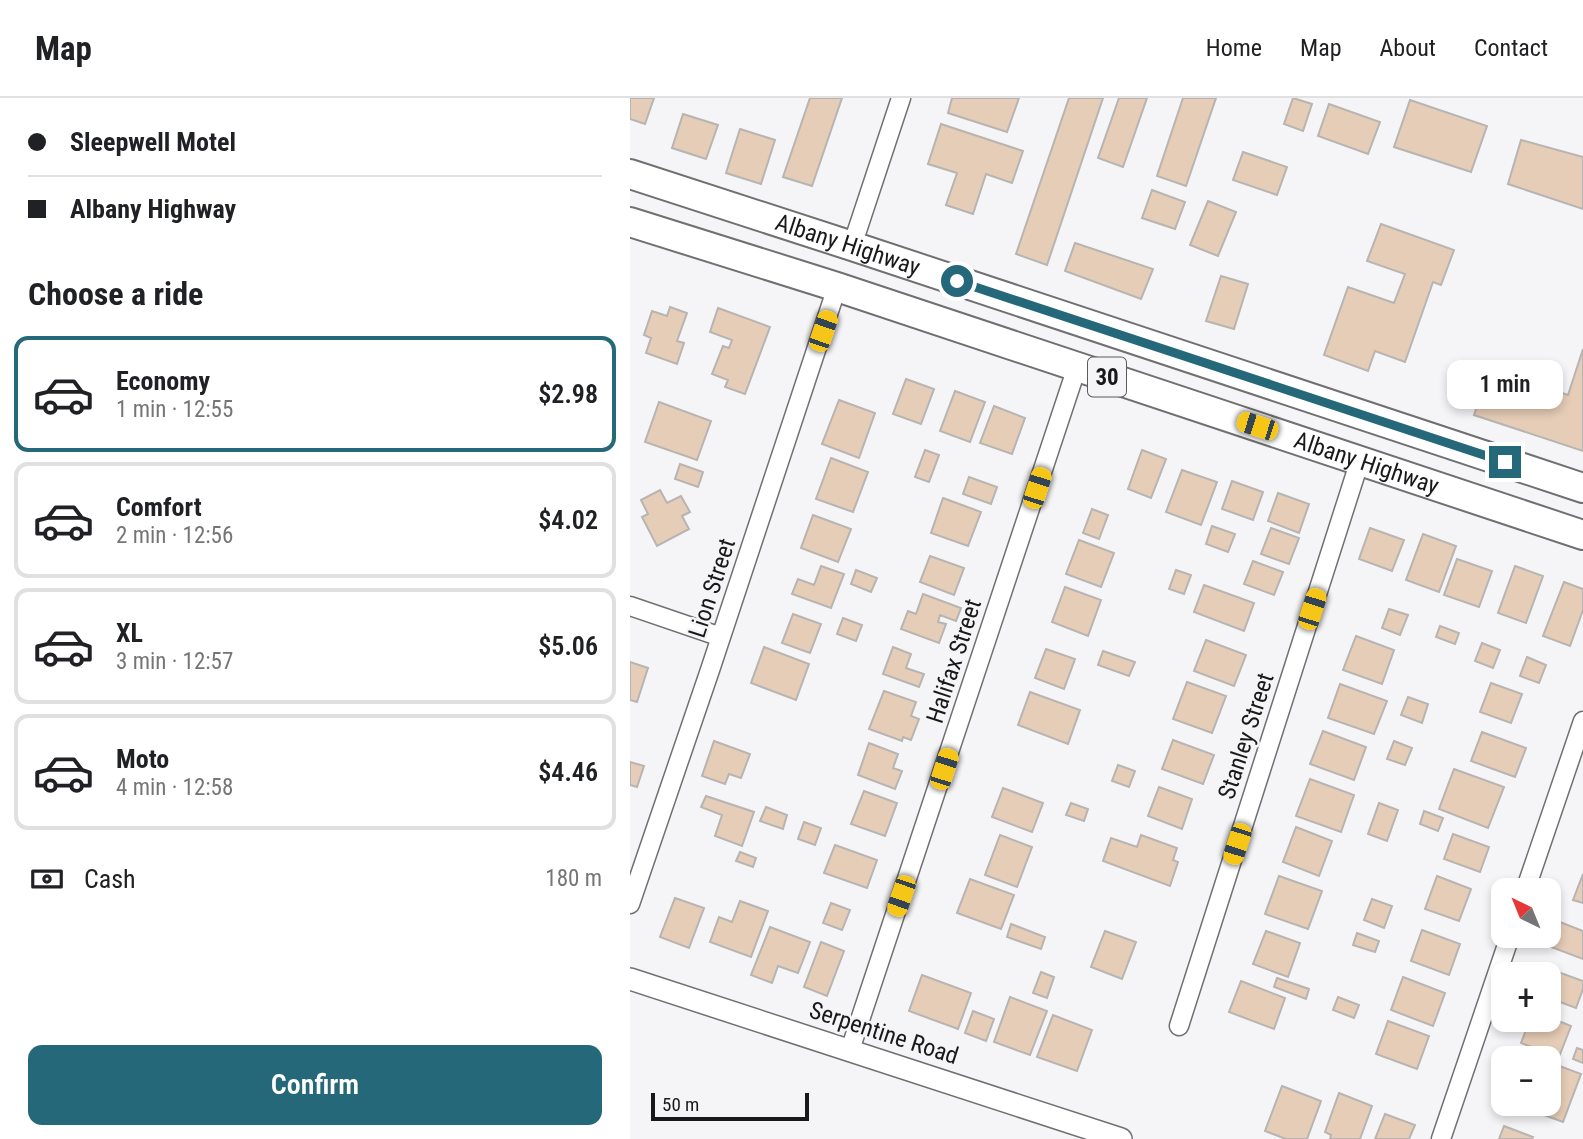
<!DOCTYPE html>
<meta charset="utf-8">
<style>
:root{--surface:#fff;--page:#f2f2f2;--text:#202124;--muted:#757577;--line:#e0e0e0;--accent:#246879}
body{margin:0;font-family:"Roboto Condensed",sans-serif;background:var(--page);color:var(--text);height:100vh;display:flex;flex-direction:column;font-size:26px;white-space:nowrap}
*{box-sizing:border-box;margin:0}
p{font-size:23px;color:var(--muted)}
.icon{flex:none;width:38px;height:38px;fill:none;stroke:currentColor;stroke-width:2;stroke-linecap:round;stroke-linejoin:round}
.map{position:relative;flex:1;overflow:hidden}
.side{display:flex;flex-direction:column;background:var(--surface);width:630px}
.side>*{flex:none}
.top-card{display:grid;align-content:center;height:154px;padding:0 28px;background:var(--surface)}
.needle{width:46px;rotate:317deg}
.controls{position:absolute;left:861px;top:780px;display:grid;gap:14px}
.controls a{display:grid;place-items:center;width:70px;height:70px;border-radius:14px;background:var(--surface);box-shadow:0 4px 10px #0003;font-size:35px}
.scale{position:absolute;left:21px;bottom:18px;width:158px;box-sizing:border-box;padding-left:7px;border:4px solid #19181a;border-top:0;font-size:19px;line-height:24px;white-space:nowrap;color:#19181a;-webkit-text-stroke:5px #f5f5f8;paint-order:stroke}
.end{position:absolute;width:32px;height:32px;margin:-16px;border:9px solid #246879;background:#fff;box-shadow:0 0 0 4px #fff}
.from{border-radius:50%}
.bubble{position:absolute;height:49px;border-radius:14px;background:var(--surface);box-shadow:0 4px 10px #0003;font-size:23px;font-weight:600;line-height:49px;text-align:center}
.car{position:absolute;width:21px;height:42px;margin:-21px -10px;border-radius:9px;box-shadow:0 0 5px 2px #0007;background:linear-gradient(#f5c518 24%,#345 0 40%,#f5c518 0 76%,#345 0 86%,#f5c518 0)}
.top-card b{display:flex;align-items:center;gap:24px;height:66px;font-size:26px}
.top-card b+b{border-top:2px solid var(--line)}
.top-card i{width:18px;height:18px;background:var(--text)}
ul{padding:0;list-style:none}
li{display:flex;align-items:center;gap:21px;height:116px;margin:0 14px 10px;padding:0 14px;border:4px solid var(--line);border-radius:14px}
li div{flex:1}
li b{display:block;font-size:26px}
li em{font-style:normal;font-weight:600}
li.on{border-color:var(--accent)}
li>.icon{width:63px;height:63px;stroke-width:1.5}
h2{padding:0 28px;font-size:32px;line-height:84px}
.pay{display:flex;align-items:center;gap:18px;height:77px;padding:0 28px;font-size:26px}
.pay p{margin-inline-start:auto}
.action{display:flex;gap:14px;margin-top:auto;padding:14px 28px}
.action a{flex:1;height:80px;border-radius:14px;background:var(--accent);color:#fff;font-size:28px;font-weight:600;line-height:80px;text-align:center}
header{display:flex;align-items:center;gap:42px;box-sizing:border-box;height:98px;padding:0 35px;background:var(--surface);border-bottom:2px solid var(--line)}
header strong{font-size:33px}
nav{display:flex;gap:38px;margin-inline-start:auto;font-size:24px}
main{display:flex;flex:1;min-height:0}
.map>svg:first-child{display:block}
</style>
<header>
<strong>Map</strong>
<nav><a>Home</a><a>Map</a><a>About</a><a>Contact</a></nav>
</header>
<main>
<section class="side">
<div class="top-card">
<b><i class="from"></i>Sleepwell Motel</b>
<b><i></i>Albany Highway</b>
</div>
<h2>Choose a ride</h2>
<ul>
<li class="on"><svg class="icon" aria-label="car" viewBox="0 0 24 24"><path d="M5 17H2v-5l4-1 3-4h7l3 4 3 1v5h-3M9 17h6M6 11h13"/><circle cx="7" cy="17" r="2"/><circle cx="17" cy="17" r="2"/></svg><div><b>Economy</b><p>1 min · 12:55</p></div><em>$2.98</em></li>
<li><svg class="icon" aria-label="car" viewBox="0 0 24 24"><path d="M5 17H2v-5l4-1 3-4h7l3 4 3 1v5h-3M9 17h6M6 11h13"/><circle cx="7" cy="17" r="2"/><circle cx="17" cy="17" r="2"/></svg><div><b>Comfort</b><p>2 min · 12:56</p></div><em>$4.02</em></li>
<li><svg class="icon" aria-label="car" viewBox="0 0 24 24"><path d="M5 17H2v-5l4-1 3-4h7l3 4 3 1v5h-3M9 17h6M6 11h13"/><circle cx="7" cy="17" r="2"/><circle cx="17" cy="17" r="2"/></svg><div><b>XL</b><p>3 min · 12:57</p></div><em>$5.06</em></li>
<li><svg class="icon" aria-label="car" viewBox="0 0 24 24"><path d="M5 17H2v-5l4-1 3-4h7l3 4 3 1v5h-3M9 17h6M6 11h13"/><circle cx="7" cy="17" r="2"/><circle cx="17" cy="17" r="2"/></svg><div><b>Moto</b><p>4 min · 12:58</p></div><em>$4.46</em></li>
</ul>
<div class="pay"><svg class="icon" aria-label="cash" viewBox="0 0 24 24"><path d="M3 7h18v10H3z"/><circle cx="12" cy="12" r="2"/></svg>Cash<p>180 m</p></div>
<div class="action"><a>Confirm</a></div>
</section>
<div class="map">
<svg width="953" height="1041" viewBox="0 0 953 1041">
<rect width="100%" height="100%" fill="#f5f5f8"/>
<path fill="#e6cdb7" stroke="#b7b4b1" stroke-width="2" d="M0 0H24L15 26 0 21Z
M180 0H212L182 88 153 79Z
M322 0H389L377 34 318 15Z
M439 0H473L417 167 386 156Z
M489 0H517L493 69 468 60Z
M553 0H586L556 88 527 78Z
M663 0 682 6 673 33 654 26Z
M780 2 857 28 841 74 764 49Z
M699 6 750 24 738 56 688 38Z
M53 16 88 27 76 61 42 50Z
M311 26 393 53 382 85 356 76 343 116 316 107 327 75 298 66Z
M110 31 145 42 131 86 96 75Z
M891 42 953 59V111L878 86Z
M613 54 657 69 647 97 603 82Z
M522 92 555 104 545 131 512 120Z
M578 103 606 114 588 158 560 147Z
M751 126 824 152 811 187 803 184 775 264 745 253 738 273 694 257 718 189 764 205 775 176 737 163Z
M445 145 523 171 511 201 435 173Z
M591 178 618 186 604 231 576 223Z
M40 209 57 215 47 243 54 245 47 266 16 255 21 240 14 237 22 213 37 218Z
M88 210 140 229 115 296 95 289 98 282 82 276 93 248 99 250 102 242 80 234Z
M953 251V353L844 317 860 271 938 297Z
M276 281 304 291 291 326 263 316Z
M325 293 355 304 340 344 310 333Z
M209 302 245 315 229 360 192 346Z
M29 304 81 323 67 362 15 344Z
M364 308 395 320 382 356 350 345Z
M295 352 309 357 299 384 285 379Z
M512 352 536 361 521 400 498 391Z
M201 360 238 374 223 414 186 401Z
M50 366 73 374 68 389 45 381Z
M552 372 587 384 571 427 536 414Z
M339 379 367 389 361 406 333 396Z
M602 383 633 394 623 422 592 411Z
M30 392 37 405 51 398 60 414 52 418 59 431 27 448 12 419 18 416 11 402Z
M648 395 679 406 669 435 638 423Z
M313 400 351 414 338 448 301 435Z
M462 411 478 417 469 441 453 435Z
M183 417 221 431 208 464 171 450Z
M582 428 605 436 598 454 576 446Z
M641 430 669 440 659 466 631 456Z
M740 430 774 442 762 473 729 461Z
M793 436 826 448 809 494 776 482Z
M449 442 484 455 471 489 436 476Z
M300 458 334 470 324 497 290 484Z
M827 461 862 473 849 509 814 497Z
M623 463 653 474 644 497 614 486Z
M191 468 214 476 201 510 162 496 168 481 184 487Z
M885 468 913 478 896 525 868 515Z
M226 472 247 480 241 494 221 486Z
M546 472 561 477 554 496 539 491Z
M934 484 953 491V512L940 548 913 538Z
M574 487 624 505 614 533 564 514Z
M435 489 471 502 458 538 422 524Z
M293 496 331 510 326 523 310 517 308 524 316 526 309 545 271 531 278 513 286 516Z
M759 511 778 517 770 537 752 530Z
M163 516 191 526 180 555 152 545Z
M213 520 232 527 226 543 207 536Z
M810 528 829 535 825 546 806 539Z
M726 538 764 552 752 586 713 572Z
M576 542 616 557 604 588 564 573Z
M852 545 870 552 863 570 845 563Z
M134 549 179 566 166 602 121 585Z
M263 549 281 556 276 570 294 576 289 589 253 576Z
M416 551 445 561 434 591 405 580Z
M473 553 505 564 499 578 468 567Z
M897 559 916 567 909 585 890 578Z
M0 564 18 570 7 604 0 602Z
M557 584 596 598 582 635 543 621Z
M861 585 892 596 881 625 850 614Z
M710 586 757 603 744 636 698 620Z
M254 593 286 604 281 618 289 621 281 642 273 639 272 643 239 631Z
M400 594 450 612 438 646 388 627Z
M778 599 798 606 792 625 771 617Z
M693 633 736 649 724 682 680 666Z
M852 634 896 650 885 679 841 663Z
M543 642 584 657 573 686 532 671Z
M84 643 120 656 111 680 99 676 95 686 72 678Z
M764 643 782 650 775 667 757 661Z
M239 645 268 656 263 670 272 673 265 691 228 677Z
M0 664 14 668 7 689 0 687Z
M488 667 505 673 499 689 482 683Z
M824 671 874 689 858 730 809 711Z
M680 681 724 697 711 734 666 718Z
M529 689 562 701 552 731 518 718Z
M373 690 413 705 402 734 362 719Z
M234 693 267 705 255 738 221 726Z
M76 698 124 714 112 748 85 738 92 717 71 709Z
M441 705 458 711 454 723 436 717Z
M749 705 768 712 757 743 738 736Z
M136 709 157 717 153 731 130 723Z
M794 713 813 720 808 733 790 726Z
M174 724 191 730 185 747 168 741Z
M666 729 702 743 689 778 653 764Z
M823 736 859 749 850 774 814 761Z
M370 737 402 749 387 789 355 777Z
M511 737 547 750 543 762 548 764 540 788 473 763 481 740 507 749Z
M205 747 247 762 237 790 194 775Z
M110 754 126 760 123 769 106 763Z
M953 776V805L943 802Z
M649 778 692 793 678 831 635 816Z
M807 778 841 791 829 823 795 811Z
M340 781 384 797 371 831 327 815Z
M45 800 74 810 59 850 30 839Z
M742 801 762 808 754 830 734 822Z
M110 803 138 813 121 859 80 844 89 819 102 824Z
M201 805 220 812 212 832 193 825Z
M930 824 953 833V861L921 849Z
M381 826 415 839 411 851 377 839Z
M140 829 180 844 168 875 148 868 142 885 121 877Z
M792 832 830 846 819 877 781 863Z
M475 833 506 844 492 881 461 869Z
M636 833 670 845 658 879 623 866Z
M727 835 749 843 745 854 723 847Z
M191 844 214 853 197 898 174 889Z
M917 870 953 883V891L946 910 919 900V877H914Z
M411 874 424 879 417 900 403 895Z
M292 877 341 895 328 931 279 913Z
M773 879 815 895 803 928 761 912Z
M647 880 679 891 676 901 644 889Z
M611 883 655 900 644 931 599 914Z
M380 899 417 913 400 957 364 944Z
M708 899 729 907 724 920 703 912Z
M343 913 364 921 356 943 335 935Z
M423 917 462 932 447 973 407 959Z
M919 919 941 928 929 959 891 945 900 922H919Z
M758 923 799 938 787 971 746 956Z
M947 950 953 952V965L943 961Z
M896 955 911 961H894Z
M919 964 951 976 933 1024 884 1006H919Z
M652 988 691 1003 677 1041H656L635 1033Z
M709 995 742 1008 730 1041H700L701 1037 695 1034Z
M755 1016 785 1027 779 1041H745Z
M874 1028 903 1039 902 1041H869Z"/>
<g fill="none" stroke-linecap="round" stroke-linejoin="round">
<g stroke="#707073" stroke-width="21">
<path id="minor" d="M222 148 271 0
M0 508 91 539
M895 793 953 623
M0 806 80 572 207 189
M549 928 730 362
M220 952 447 269
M811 1041 880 838"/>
</g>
<g stroke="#707073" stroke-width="24">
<path id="tertiary" d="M0 881 491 1041"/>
</g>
<g stroke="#707073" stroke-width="32">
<g id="trunk">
<path id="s1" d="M0 76 222 148 953 390"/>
<path id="s2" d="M0 124 207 189 953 437"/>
</g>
</g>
<use href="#minor" stroke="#fff" stroke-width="18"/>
<use href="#tertiary" stroke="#fff" stroke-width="21"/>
<use href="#trunk" stroke="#fff" stroke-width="28"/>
</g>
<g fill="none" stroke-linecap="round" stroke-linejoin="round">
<path stroke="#246879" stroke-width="9" d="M327 183 875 364"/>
</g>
<g text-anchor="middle" stroke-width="5" stroke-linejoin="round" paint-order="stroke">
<rect fill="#f5f5f8" stroke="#5b5a5d" stroke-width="2" x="458" y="259.5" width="38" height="39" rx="5"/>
<g font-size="23" font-weight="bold" fill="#19181a">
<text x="477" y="287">30</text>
</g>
<g font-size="24" fill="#19181a" stroke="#f5f5f8">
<text dy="8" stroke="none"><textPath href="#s1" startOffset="229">Albany Highway</textPath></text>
<text dy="8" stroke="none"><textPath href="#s2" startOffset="775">Albany Highway</textPath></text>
<text transform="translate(82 490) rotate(-72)" y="8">Lion Street</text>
<text transform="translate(324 563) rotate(-72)" y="8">Halifax Street</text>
<text transform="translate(616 638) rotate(-72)" y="8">Stanley Street</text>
<text transform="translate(254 935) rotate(18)" y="8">Serpentine Road</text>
</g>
</g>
</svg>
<div class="controls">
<a><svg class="needle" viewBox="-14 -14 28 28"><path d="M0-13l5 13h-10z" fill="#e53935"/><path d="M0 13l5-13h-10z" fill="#757577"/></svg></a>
<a>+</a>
<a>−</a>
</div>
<div class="scale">50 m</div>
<i class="end from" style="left:327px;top:183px"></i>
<i class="end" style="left:875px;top:364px"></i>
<div class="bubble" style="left:817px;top:262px;width:116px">1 min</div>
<i class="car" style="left:193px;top:233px;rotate:19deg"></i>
<i class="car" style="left:627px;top:328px;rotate:288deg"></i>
<i class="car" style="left:407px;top:390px;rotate:18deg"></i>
<i class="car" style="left:682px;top:511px;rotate:18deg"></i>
<i class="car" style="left:314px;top:671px;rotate:18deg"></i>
<i class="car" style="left:607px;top:746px;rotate:198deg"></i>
<i class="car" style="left:271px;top:798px;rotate:199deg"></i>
</div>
</main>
